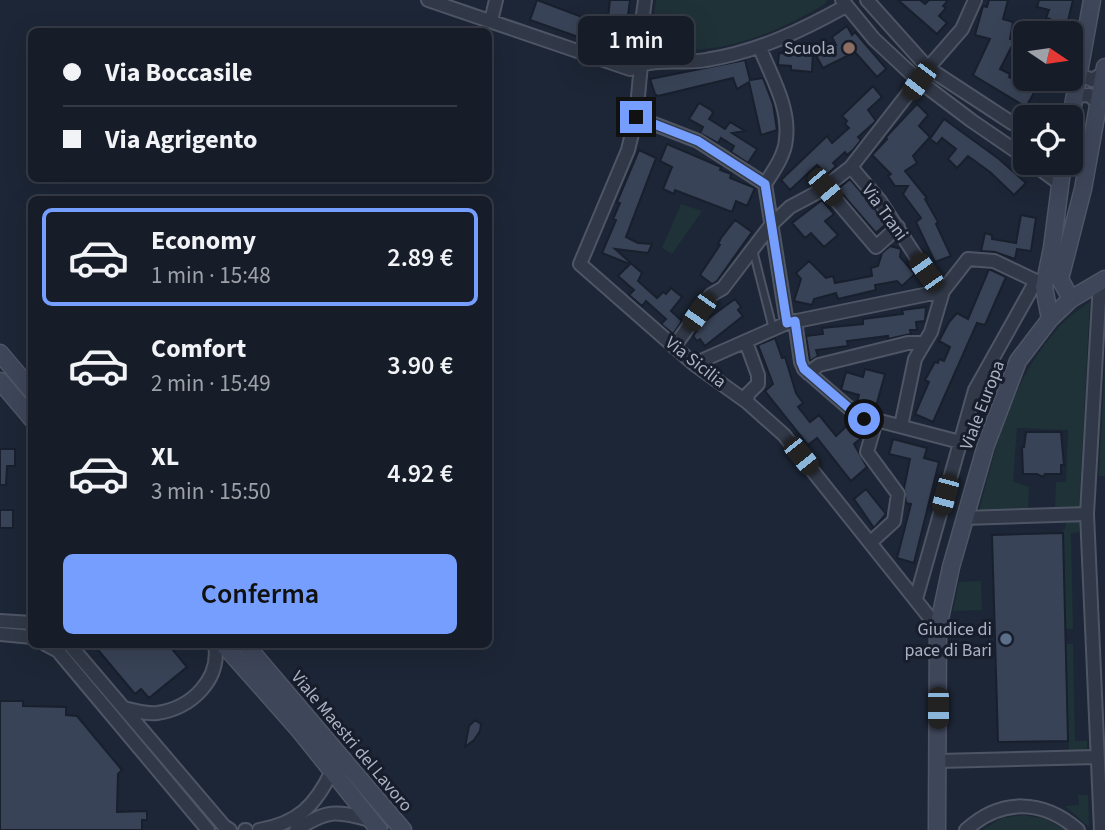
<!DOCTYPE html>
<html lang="it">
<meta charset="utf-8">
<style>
:root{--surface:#161c28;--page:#1f2530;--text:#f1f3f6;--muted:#9ea1a8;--line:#353a45;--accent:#759efe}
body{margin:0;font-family:"Source Sans 3",sans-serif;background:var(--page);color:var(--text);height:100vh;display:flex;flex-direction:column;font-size:26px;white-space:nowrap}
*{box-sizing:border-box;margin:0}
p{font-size:23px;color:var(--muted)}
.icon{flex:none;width:38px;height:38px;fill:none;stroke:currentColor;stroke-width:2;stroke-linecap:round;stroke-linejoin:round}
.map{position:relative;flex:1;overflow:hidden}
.side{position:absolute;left:28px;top:196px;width:464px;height:452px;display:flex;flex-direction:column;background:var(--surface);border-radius:10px;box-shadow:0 7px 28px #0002,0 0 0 2px var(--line)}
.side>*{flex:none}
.guide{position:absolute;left:28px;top:28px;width:464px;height:154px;border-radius:10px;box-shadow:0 7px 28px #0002,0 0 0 2px var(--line);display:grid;align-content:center;height:154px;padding:0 35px;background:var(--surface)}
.needle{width:46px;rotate:103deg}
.fabs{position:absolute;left:1013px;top:21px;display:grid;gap:14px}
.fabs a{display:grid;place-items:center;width:70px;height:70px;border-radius:10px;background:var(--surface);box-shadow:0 7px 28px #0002,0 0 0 2px var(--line);font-size:35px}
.end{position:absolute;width:32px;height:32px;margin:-16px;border:9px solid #759efe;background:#111;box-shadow:0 0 0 4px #111}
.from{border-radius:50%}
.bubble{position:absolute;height:49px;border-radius:10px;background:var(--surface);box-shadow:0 7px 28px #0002,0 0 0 2px var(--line);font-size:23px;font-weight:600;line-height:49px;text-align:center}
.car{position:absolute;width:21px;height:42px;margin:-21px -10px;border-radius:9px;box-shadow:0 0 5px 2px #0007;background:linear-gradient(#222 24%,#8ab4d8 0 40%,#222 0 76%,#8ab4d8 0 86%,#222 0)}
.guide b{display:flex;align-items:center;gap:24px;height:66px;font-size:26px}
.guide b+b{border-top:2px solid var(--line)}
.guide i{width:18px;height:18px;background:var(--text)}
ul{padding:12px 0 0;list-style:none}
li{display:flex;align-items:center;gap:21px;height:98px;margin:0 14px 10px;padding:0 21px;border:4px solid transparent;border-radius:10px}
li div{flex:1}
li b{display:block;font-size:26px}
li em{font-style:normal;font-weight:600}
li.current{border-color:var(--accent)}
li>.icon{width:63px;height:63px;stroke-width:1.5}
.primary-button{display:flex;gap:14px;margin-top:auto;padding:14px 35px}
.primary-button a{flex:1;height:80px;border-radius:10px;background:var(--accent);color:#111;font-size:28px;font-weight:600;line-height:80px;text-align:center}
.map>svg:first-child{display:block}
</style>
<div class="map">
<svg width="1105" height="830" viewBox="0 0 1105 830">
<rect width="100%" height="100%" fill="#1d2636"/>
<path fill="#1f3237" d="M656 0H827L825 4C774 34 710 62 651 44Z
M681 204 702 211 672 254 662 248Z
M1090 301 1079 509H1055L1056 482H1066L1068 430 1017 428 1013 481 1029 487 1028 510 979 511C996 445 1012 377 1061 325 1069 316 1081 309 1090 301Z
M1105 362V476H1099Z
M1079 521V532L1071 533 1073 629H1066L1063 530 1065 529 1066 522Z
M981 581 982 610 953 611 959 582Z
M1066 644H1073L1075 741H1087V751L1069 753Z
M1078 795H1088L1089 827 1065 806 1079 805Z
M1023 815 1045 819 1066 830H982L1002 818Z"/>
<path fill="#394357" stroke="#181f2d" stroke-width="2" d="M537 0 590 20 584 39 530 20Z
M610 0H630L624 47 605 45Z
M898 0H920L925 4 929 0H948L943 6 946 8 939 16 947 23 937 34Z
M989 0H1008L1003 19 1013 22 1010 39 1015 40 1000 69 1010 74 1009 77 1035 91 1026 107 973 75 990 39 975 35 983 6 987 7Z
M1039 0H1073L1065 33H1047L1050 19 1046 18 1049 10 1037 7Z
M847 26 852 35 855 32 884 66 886 69 877 77 855 52 823 68 815 54 836 45 832 37Z
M793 50 813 51 812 72 791 70V66L778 65 779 53 792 54Z
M745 60 750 80 763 78 773 104 777 130 761 135 749 82 737 89 733 78 658 96 655 94 650 79Z
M1041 79H1060L1058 90 1040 85Z
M873 86 882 97 868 110 876 121 858 137 861 140 853 150 847 155 845 152 833 163 836 166 827 175 817 165 790 190 781 180 827 136 832 143 849 128 845 124 847 121 842 116Z
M699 103 711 110 713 113 709 119 725 129 730 122 745 131 732 133 757 149 748 163 731 152 734 146 721 138 718 143 700 133 703 127 689 119Z
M917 104 928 115 919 126 930 137 913 156 917 163 905 171 927 198 925 199 938 222 936 224 951 256 935 262 916 222 921 218 903 194 908 186H895L888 176 891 174 872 155 887 139 886 137Z
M944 119 999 159 1026 183 1014 195 990 172 968 156 957 168 948 159 956 149 942 138 937 144 930 139Z
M667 144 721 167 720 170 731 174 730 178 755 188 747 206 736 201 732 212 675 190 674 194 663 189 672 167 660 161Z
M639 150 656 158 626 237 638 243 652 244 648 253 615 249 642 273 638 281 657 298 663 292 666 294 671 288 682 297 671 311 682 321 673 334 661 324 666 319 646 301 642 306 629 295 634 290 618 276 630 264 602 253 616 220 613 219 620 203 617 202Z
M850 179 873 206 885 225 876 233 838 189Z
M822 200 834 214 825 221 838 235 824 247 811 233 805 238 792 223Z
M1021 215 1036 218 1031 251 1017 249 1015 259 995 252 981 251 985 233 992 235V239L1016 243Z
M735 220 752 232 717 281 712 284 700 275 720 245 718 244 721 238Z
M890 246 901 249 900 257 915 274 902 286 897 281 875 285 876 290 838 299 836 293 814 299 812 305 794 301 801 279 796 273 809 261 826 278 833 276 835 283 872 276 871 268 878 266 882 253Z
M989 269 1006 277 985 325 977 323 933 422 915 414 929 382 925 380 935 362 938 363 939 359 944 361 950 347 939 341 949 322 957 313 968 319Z
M735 299 741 307 738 310 743 316 705 346 700 339 697 341 693 336 702 323Z
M926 307 925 321 916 322 917 330H910L911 334 888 339V336L847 341 848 346 816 350 818 356 810 361 806 336 823 334 822 328 863 324V319L903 314 902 310Z
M775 338 782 358 785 357 796 393 803 403 798 407 810 422 819 415 836 436 849 424 861 438 854 444 867 467 851 481 817 438 808 445 765 391 773 384 758 345Z
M865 369 885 374 875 410 860 406 857 403 859 395 841 390 846 372 863 377Z
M1026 432H1061L1064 465H1061V474H1045L1043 477 1037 474H1023L1022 447H1024Z
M893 439 927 448 924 458 939 462 914 563 897 558 911 504 906 503 904 488 910 459 889 454Z
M0 449H15V466H7L6 485H0Z
M866 489 886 514 874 528 854 499Z
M0 510H13V528H0Z
M1063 533 1068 741 998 742 992 535Z
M93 644H168L187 667 149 698 141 689 135 694Z
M0 701H23V706L66 707V715L77 716 122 770 118 774 117 812 147 811V820H142V830H0Z
M475 720 481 724 480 731 474 740 465 747 469 726Z"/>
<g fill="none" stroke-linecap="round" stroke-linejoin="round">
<g stroke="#4e5565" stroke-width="10">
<path id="lane" d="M753 250 773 329"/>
</g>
<g stroke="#4e5565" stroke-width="16">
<path id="street" d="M428 0 630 69 641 65 636 117 628 150 580 264 694 364 747 402 784 435 938 628
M645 0 640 37 641 65C662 58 685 64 706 60 757 52 801 31 846 6
M842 0 874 39 919 81 972 121 1026 158
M867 0 928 68 1012 123 1026 124
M491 21 496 0
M760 48C771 76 790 107 786 139 785 155 774 170 765 184L787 323
M1079 69 1083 76 1092 80 1104 73
M1075 96 1089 95 1099 104
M636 117 698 141 765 184
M1032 163 1059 183
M825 187 876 247 898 227
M1100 282 1087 514 1101 830
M795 321 801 362 804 369 857 415 960 442
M746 342 758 375V384L748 394 747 402
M674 347 711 295 723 288 771 225 790 207 820 191 851 167 928 68 962 29 975 0
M694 364 787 323 943 291 926 272 880 201 851 167
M808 373 819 365 908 343H923
M901 426 915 359 931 332 943 291 968 259 994 261 1036 281
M964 518 1087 514
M871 542 894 521 898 494 867 452 876 421
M916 599 975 390 1036 281 1044 287
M0 621 32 623
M0 634 32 637
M45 644 58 651 208 830
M69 644 224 826 230 830
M124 708C135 711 146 714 157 713 192 708 221 679 215 644
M938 761 1097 757
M245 830H246
M259 830C298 823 315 806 332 771
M296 830C327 810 335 810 370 820
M966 830C1001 798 1043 799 1078 830"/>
</g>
<g stroke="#4e5565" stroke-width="19">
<path id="secondary" d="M1071 117 1092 0
M1071 299 1060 279 1083 189 1105 67
M1050 319 1044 287 1052 248 1063 163
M0 353 32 391
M0 381 32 419
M223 644 300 731 379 830
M245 644 403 830
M937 830 938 628 951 567 986 445 1018 361 1050 319 1071 299 1105 279"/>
</g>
<use href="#lane" stroke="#313847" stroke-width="6"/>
<use href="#street" stroke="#313847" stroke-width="12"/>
<use href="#secondary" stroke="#3e465a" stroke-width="16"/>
</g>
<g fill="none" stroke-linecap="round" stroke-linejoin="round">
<path stroke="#759efe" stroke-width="9" d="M636 117 698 141 765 184 787 323 795 321 801 362 804 369 857 415 864 419"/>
</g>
<circle fill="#8d6e63" stroke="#171d2b" stroke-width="2.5" cx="849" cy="48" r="7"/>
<circle fill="#5c6f8a" stroke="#171d2b" stroke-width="2.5" cx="1006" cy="639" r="7"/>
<g text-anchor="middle" stroke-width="6" stroke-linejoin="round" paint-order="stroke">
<g font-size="18" fill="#aab2c4" stroke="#171d2b" text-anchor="end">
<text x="835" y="54">Scuola</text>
<text x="992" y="635">Giudice di<tspan x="992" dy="21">pace di Bari</tspan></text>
</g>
<g font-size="18" fill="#aab2c4" stroke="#171d2b">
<text transform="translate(885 212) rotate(54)" y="6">Via Trani</text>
<text transform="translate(696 362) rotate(38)" y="6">Via Sicilia</text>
<text transform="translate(982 405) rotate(-69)" y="6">Viale Europa</text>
<text transform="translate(352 741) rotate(50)" y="6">Viale Maestri del Lavoro</text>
</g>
</g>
</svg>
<div class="fabs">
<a><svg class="needle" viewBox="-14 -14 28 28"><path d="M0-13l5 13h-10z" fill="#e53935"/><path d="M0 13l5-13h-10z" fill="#9ea1a8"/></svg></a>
<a><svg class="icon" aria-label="locate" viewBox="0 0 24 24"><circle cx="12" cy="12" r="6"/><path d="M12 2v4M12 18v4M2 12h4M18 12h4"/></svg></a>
</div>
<i class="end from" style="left:864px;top:419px"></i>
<i class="end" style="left:636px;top:117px"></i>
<div class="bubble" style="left:578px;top:16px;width:116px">1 min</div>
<i class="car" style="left:919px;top:81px;rotate:217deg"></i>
<i class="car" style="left:825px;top:187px;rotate:140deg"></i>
<i class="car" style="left:926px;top:272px;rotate:325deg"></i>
<i class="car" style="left:699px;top:312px;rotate:215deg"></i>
<i class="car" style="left:801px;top:456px;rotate:141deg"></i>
<i class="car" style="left:945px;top:495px;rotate:195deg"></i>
<i class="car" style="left:938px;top:708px;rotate:180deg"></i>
<div class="guide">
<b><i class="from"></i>Via Boccasile</b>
<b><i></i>Via Agrigento</b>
</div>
<section class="side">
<ul>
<li class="current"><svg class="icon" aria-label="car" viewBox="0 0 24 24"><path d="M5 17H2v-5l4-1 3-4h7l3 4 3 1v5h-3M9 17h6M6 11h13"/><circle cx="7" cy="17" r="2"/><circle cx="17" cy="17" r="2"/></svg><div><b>Economy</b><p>1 min · 15:48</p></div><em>2.89 €</em></li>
<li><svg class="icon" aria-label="car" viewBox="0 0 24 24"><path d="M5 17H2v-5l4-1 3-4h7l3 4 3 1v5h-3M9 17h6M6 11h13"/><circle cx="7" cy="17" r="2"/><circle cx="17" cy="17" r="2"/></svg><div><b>Comfort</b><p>2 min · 15:49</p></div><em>3.90 €</em></li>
<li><svg class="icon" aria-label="car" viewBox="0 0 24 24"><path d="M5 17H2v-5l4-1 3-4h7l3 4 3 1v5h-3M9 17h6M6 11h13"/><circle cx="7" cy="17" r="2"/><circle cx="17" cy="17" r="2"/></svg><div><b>XL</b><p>3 min · 15:50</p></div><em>4.92 €</em></li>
</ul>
<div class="primary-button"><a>Conferma</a></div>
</section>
</div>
